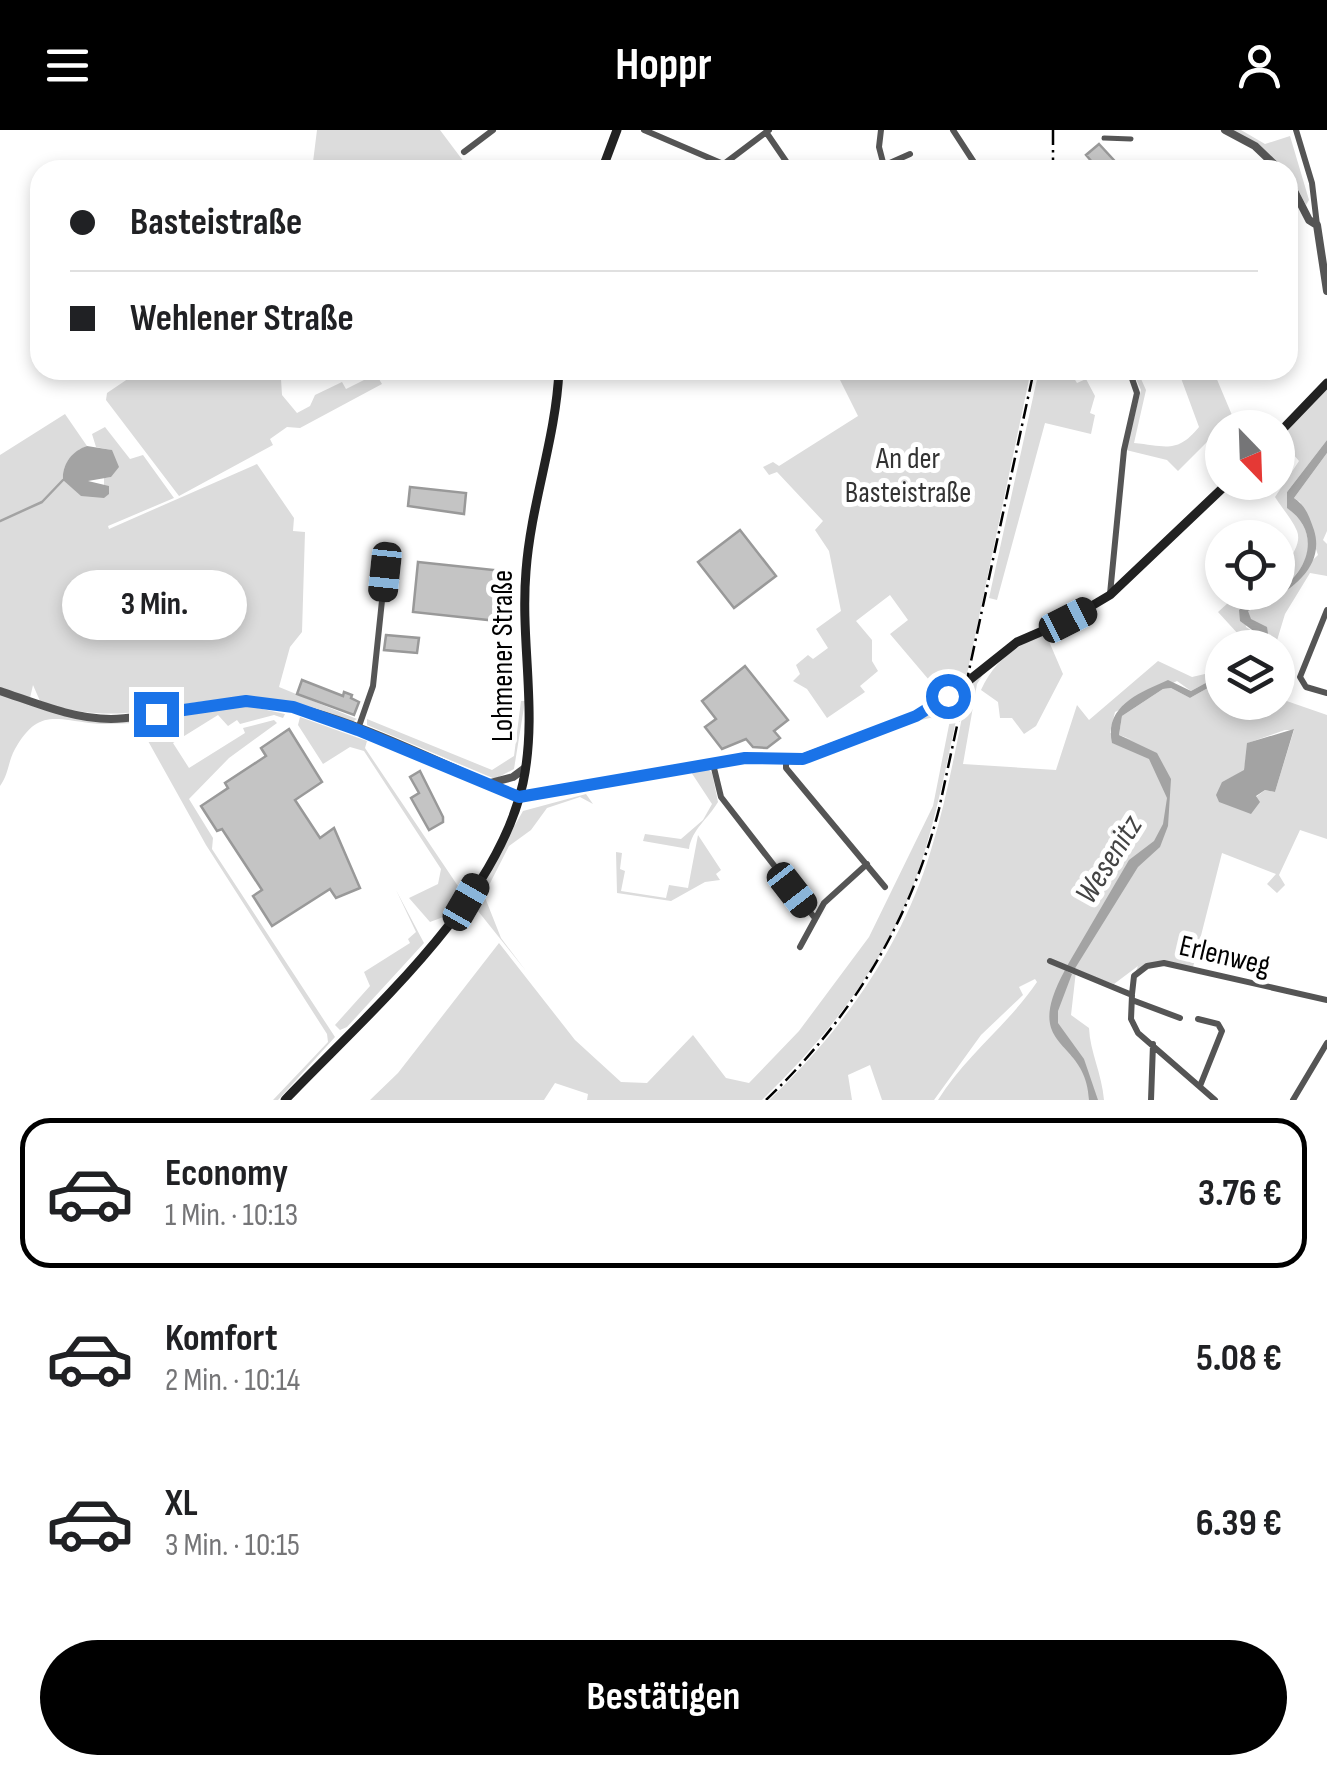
<!DOCTYPE html>
<html lang="de">
<meta charset="utf-8">
<style>
:root{--surface:#fff;--page:#f2f2f2;--text:#202124;--muted:#757577;--line:#e0e0e0;--accent:#000}
body{margin:0;font-family:"Sofia Sans Condensed",sans-serif;background:var(--page);color:var(--text);height:100vh;display:flex;flex-direction:column;font-size:38px;white-space:nowrap}
*{box-sizing:border-box;margin:0}
p{font-size:32px;color:var(--muted)}
.icon{flex:none;width:55px;height:55px;fill:none;stroke:currentColor;stroke-width:2;stroke-linecap:round;stroke-linejoin:round}
.map{position:relative;height:970px;overflow:hidden}
.side{display:flex;flex-direction:column;background:var(--surface);flex:1}
.side>*{flex:none}
.banner{position:absolute;left:30px;top:30px;width:1268px;height:220px;border-radius:30px;box-shadow:0 5px 15px #0003;display:grid;align-content:center;height:220px;padding:0 40px;background:var(--surface)}
.needle{width:65px;rotate:157deg}
.fabs{position:absolute;left:1205px;top:280px;display:grid;gap:20px}
.fabs a{display:grid;place-items:center;width:90px;height:90px;border-radius:50%;background:var(--surface);box-shadow:0 5px 15px #0003;font-size:50px}
.end{position:absolute;width:45px;height:45px;margin:-22px;border:12px solid #1a73e8;background:#fff;box-shadow:0 0 0 5px #fff}
.from{border-radius:50%}
.bubble{position:absolute;height:70px;border-radius:35px;background:var(--surface);box-shadow:0 5px 15px #0003;font-size:32px;font-weight:700;line-height:70px;text-align:center}
.car{position:absolute;width:30px;height:60px;margin:-30px -15px;border-radius:12px;box-shadow:0 0 8px 2px #0007;background:linear-gradient(#222 24%,#8ab4d8 0 40%,#222 0 76%,#8ab4d8 0 86%,#222 0)}
.banner b{display:flex;align-items:center;gap:35px;height:95px;font-size:38px}
.banner b+b{border-top:2px solid var(--line)}
.banner i{width:25px;height:25px;background:var(--text)}
ul{padding:18px 0 0;list-style:none}
li{display:flex;align-items:center;gap:30px;height:150px;margin:0 20px 15px;padding:0 20px;border:5px solid transparent;border-radius:30px}
li div{flex:1}
li b{display:block;font-size:38px}
li em{font-style:normal;font-weight:700}
li.active{border-color:var(--accent)}
li>.icon{width:90px;height:90px;stroke-width:1.5}
.cta{display:flex;gap:20px;margin-top:auto;padding:20px 40px}
.cta a{flex:1;height:115px;border-radius:60px;background:var(--accent);color:#fff;font-size:40px;font-weight:700;line-height:115px;text-align:center}
header{display:flex;justify-content:space-between;align-items:center;height:130px;padding:0 40px;background:var(--accent);color:#fff;font-size:45px;font-weight:700}
.map>svg:first-child{display:block}
</style>
<header><svg class="icon" aria-label="menu" viewBox="0 0 24 24"><path d="M4 6h16M4 12h16M4 18h16"/></svg>Hoppr<svg class="icon" aria-label="person" viewBox="0 0 24 24"><circle cx="12" cy="8" r="4"/><path d="M4 21q1-7 8-7t8 7"/></svg></header>
<div class="map">
<svg width="1327" height="970" viewBox="0 0 1327 970">
<rect width="100%" height="100%" fill="#fff"/>
<path fill="#dcdcdc" fill-rule="evenodd" d="M317 0H440L464 32 454 40H312Z
M1233 0H1241L1265 14 1290 6 1309 70 1306 75 1288 40Z
M141 240H288L281 249 282 265 297 283 310 276 315 265 342 252 346 259 376 244 382 254 300 298 287 297 270 309 273 315 179 366 106 270 107 263Z
M835 240H1031L967 544 945 560 929 550 890 504 908 490 890 465 856 491 872 510V531L878 541 860 556 865 562 827 588 807 559 793 551 800 544 796 535 808 525 813 529 828 518 816 499 841 481 829 421 815 400 823 391 777 342 769 345 763 337 773 332 779 336 858 286Z
M1039 240H1069L1077 253 1086 249 1095 266 1090 283 1095 285 1091 304 1045 293 997 470 989 468Z
M1132 240H1137L1146 260 1134 313C1166 316 1177 324 1199 297L1178 240H1213L1237 297 1222 298V309L1218 301 1178 341 1167 330 1126 320 1141 260Z
M1327 257V310L1287 362 1288 378C1321 405 1311 438 1278 460 1278 436 1304 419 1297 401 1292 389 1281 377 1275 367L1299 331 1279 308Z
M65 284 87 316C72 322 62 334 63 350L109 356 104 355V348L111 347V320L96 317 92 304 105 297 130 329 143 325 174 368 108 396 109 399 257 334 294 388 293 401 305 402 302 502 290 517 279 557 357 589 352 592C313 579 280 566 238 568 162 572 127 597 46 574L40 571 33 555 30 568 0 558V325Z
M1327 323V401L1323 410 1327 414V446L1310 443 1285 484 1275 517H1270L1272 510 1246 485 1248 481 1265 476 1318 425 1300 372 1294 368Z
M1239 463H1274L1243 475 1246 497 1263 508V517H1250L1218 482Z
M1045 502 1063 544 1036 596 1024 604 1012 588H1000L998 572 981 560C995 529 1016 517 1045 502Z
M1158 531 1192 547 1222 540V544L1191 561 1177 551 1115 582 1110 603 1133 610 1119 605 1122 586 1163 559 1171 558 1190 568 1222 550V572H1278V568L1327 585V709L1300 700 1279 745 1285 755 1277 763 1267 754 1276 744 1222 723 1192 841 1159 833 1134 846 1138 836 1114 854 1076 841 1071 885 1089 898C1090 922 1102 944 1104 970H938C965 926 1008 895 1037 852L1035 849 1019 857 1023 865 981 905 934 970H882L870 935 848 945 852 970H769C842 901 902 817 931 720 948 666 957 609 969 554L984 543 977 554 963 634 1056 640 1077 575 1089 590ZM1285 600H1294L1275 662 1265 660 1256 667 1222 652 1244 641 1248 613Z
M963 557C949 622 937 689 915 751 884 836 826 908 762 970H587L588 964 555 953 544 970H370L398 943 499 813 575 910 621 952 647 953 693 905 726 948 749 953 799 901 869 807 933 676 950 590 930 588 903 594 950 569 954 571V565Z
M0 563 91 590 220 576 243 575 285 584 283 588 274 585 240 594 237 590 228 596 218 585 173 613 189 638 245 603 243 598 274 590 277 593 229 628 189 669 213 708 212 719 335 907 278 970H273L328 912 327 904 206 715 138 593C122 593 105 595 89 593 52 588 37 581 15 619 8 631 9 644 0 656Z
M521 571H525L514 639 495 649 367 595V589L492 640 514 626Z
M300 587 367 611 365 618 464 765 446 786 430 792 409 768 438 754 441 739 364 621 350 617 323 634 298 595Z
M708 639 712 643 718 672C708 689 692 699 689 719L643 711 645 704 681 709 703 690 712 674 691 642Z
M586 664 593 674 580 667 547 678 531 700 509 716 484 765 501 808 526 841 474 776V767L523 681Z
M698 705 721 740 716 744 720 750 705 752 671 771 617 763 616 722 622 723 620 739 625 741 621 761 666 768 669 755 688 758Z
M396 760 424 813 347 897 340 900 335 895 370 856 364 842 410 813 408 809 416 802Z"/>
<path fill="#a3a3a3" d="M1327 310V323L1294 368C1306 376 1309 386 1314 400 1327 442 1280 468 1248 481L1251 489 1267 497 1270 517H1263V508L1240 491 1239 480C1249 471 1264 469 1275 462 1308 444 1323 403 1287 378V362Z
M87 316 112 320 119 337 111 347 88 351 109 356V364L104 368 81 366 63 350C62 334 72 321 87 316Z
M1222 544V550L1190 568 1171 558 1163 559 1122 586 1119 605 1157 623 1171 649 1168 696 1160 717 1138 737 1074 840 1067 836 1129 730 1154 711 1163 694 1167 668 1149 629 1112 613C1104 576 1139 563 1168 550L1191 561Z
M1294 599 1275 662 1265 660 1256 666 1260 672 1251 684 1219 672 1216 665 1222 652 1244 640 1247 613Z
M1065 840 1072 844 1058 881V893L1084 929 1098 970H1089C1086 905 1020 923 1065 840Z"/>
<g fill="none" stroke-linecap="round" stroke-linejoin="round">
<path stroke="#a3a3a3" stroke-width="2.5" d="M0 391 42 372 63 350"/>
</g>
<path fill="#c4c4c4" stroke="#999" stroke-width="2.5" d="M1099 14 1123 40H1099L1086 25Z
M410 357 466 363 464 384 408 376Z
M740 400 776 446 734 478 698 432Z
M418 432 512 442 507 492 413 482Z
M386 505 419 508 417 523 384 520Z
M745 536 788 590 774 601 780 608 767 618 753 617 746 609 722 619 705 597 716 589 702 571Z
M302 550 343 566 344 562 352 565 351 568 359 572 354 585 297 564Z
M289 599 322 652 295 670 320 708 334 698 360 758 336 768 330 759 272 796 253 766 262 760 222 699 217 701 201 676 228 658 225 653 266 626 261 618Z
M420 641 443 687V692L429 700 411 668 419 663 410 647Z"/>
<g fill="none" stroke-linecap="round" stroke-linejoin="round">
<path stroke="#555" stroke-width="5" d="M1104 8 1131 9"/>
<path stroke="#555" stroke-width="6" d="M644 0 721 33
M881 0 879 17 885 40
M953 0 979 40
M1296 0 1312 53 1317 95
M766 2 792 40
M464 22 493 0
M883 36 910 24
M716 40 769 0
M1110 464 1124 320 1137 263 1129 240
M1327 480 1300 547 1306 557 1327 563
M358 599 373 556 385 442 394 421
M786 630V638L885 757
M713 634 721 667 814 787
M800 817 824 773 867 734
M1050 831 1132 865 1131 889 1138 903 1215 970
M1132 864 1134 846 1147 836 1164 833 1327 870
M1132 870 1180 888
M1198 889 1218 894 1222 901 1200 956
M1151 970 1153 914
M1293 970 1327 913"/>
<path stroke="#555" stroke-width="8" d="M1225 0 1255 16 1280 40
M1288 49 1309 90 1317 95 1327 161
M0 561C36 573 73 589 111 589 164 588 215 567 270 573 343 582 448 637 519 667
M490 653 513 647 525 638"/>
<path stroke="#222" stroke-width="9" d="M602 40 617 0
M1278 304 1327 253
M519 667 745 628 798 630 915 586 943 571 1017 512 1068 490 1110 465 1229 352
M285 970C367 884 497 773 523 653 538 582 520 512 526 441 531 373 556 308 559 240"/>
<path stroke="#000" stroke-width="2.5" stroke-dasharray="15 5 2.5 5" stroke-linecap="butt" d="M1053 0V40
M766 970C851 889 910 793 939 679L1034 240"/>
</g>
<g fill="none" stroke-linecap="round" stroke-linejoin="round">
<path stroke="#1a73e8" stroke-width="12" d="M156 584 246 571 293 577 358 600 519 667 745 628 803 629 916 586 948 566"/>
</g>
<g text-anchor="middle" stroke-width="10" stroke-linejoin="round" paint-order="stroke">
<g font-size="30" fill="#333" stroke="#fff">
<text x="908" y="338">An der<tspan x="908" dy="34">Basteistraße</tspan></text>
</g>
<g font-size="30" fill="#000" stroke="#fff">
<text transform="translate(502 526) rotate(-90)" y="10">Lohmener Straße</text>
<text transform="translate(1225 825) rotate(13)" y="10">Erlenweg</text>
</g>
<g font-size="32" font-style="italic" fill="#444" stroke="#fff">
<text transform="translate(1108 729) rotate(-58)" y="11">Wesenitz</text>
</g>
</g>
</svg>
<div class="fabs">
<a><svg class="needle" viewBox="-14 -14 28 28"><path d="M0-13l5 13h-10z" fill="#e53935"/><path d="M0 13l5-13h-10z" fill="#757577"/></svg></a>
<a><svg class="icon" aria-label="locate" viewBox="0 0 24 24"><circle cx="12" cy="12" r="6"/><path d="M12 2v4M12 18v4M2 12h4M18 12h4"/></svg></a>
<a><svg class="icon" aria-label="layers" viewBox="0 0 24 24"><path d="M12 4l9 5-9 5-9-5zM3 14l9 5 9-5"/></svg></a>
</div>
<i class="end from" style="left:948px;top:566px"></i>
<i class="end" style="left:156px;top:584px"></i>
<div class="bubble" style="left:62px;top:440px;width:185px">3 Min.</div>
<i class="car" style="left:385px;top:442px;rotate:186deg"></i>
<i class="car" style="left:1068px;top:490px;rotate:63deg"></i>
<i class="car" style="left:792px;top:760px;rotate:142deg"></i>
<i class="car" style="left:466px;top:772px;rotate:30deg"></i>
<div class="banner">
<b><i class="from"></i>Basteistraße</b>
<b><i></i>Wehlener Straße</b>
</div>
</div>
<section class="side">
<ul>
<li class="active"><svg class="icon" aria-label="car" viewBox="0 0 24 24"><path d="M5 17H2v-5l4-1 3-4h7l3 4 3 1v5h-3M9 17h6M6 11h13"/><circle cx="7" cy="17" r="2"/><circle cx="17" cy="17" r="2"/></svg><div><b>Economy</b><p>1 Min. · 10:13</p></div><em>3.76 €</em></li>
<li><svg class="icon" aria-label="car" viewBox="0 0 24 24"><path d="M5 17H2v-5l4-1 3-4h7l3 4 3 1v5h-3M9 17h6M6 11h13"/><circle cx="7" cy="17" r="2"/><circle cx="17" cy="17" r="2"/></svg><div><b>Komfort</b><p>2 Min. · 10:14</p></div><em>5.08 €</em></li>
<li><svg class="icon" aria-label="car" viewBox="0 0 24 24"><path d="M5 17H2v-5l4-1 3-4h7l3 4 3 1v5h-3M9 17h6M6 11h13"/><circle cx="7" cy="17" r="2"/><circle cx="17" cy="17" r="2"/></svg><div><b>XL</b><p>3 Min. · 10:15</p></div><em>6.39 €</em></li>
</ul>
<div class="cta"><a>Bestätigen</a></div>
</section>
